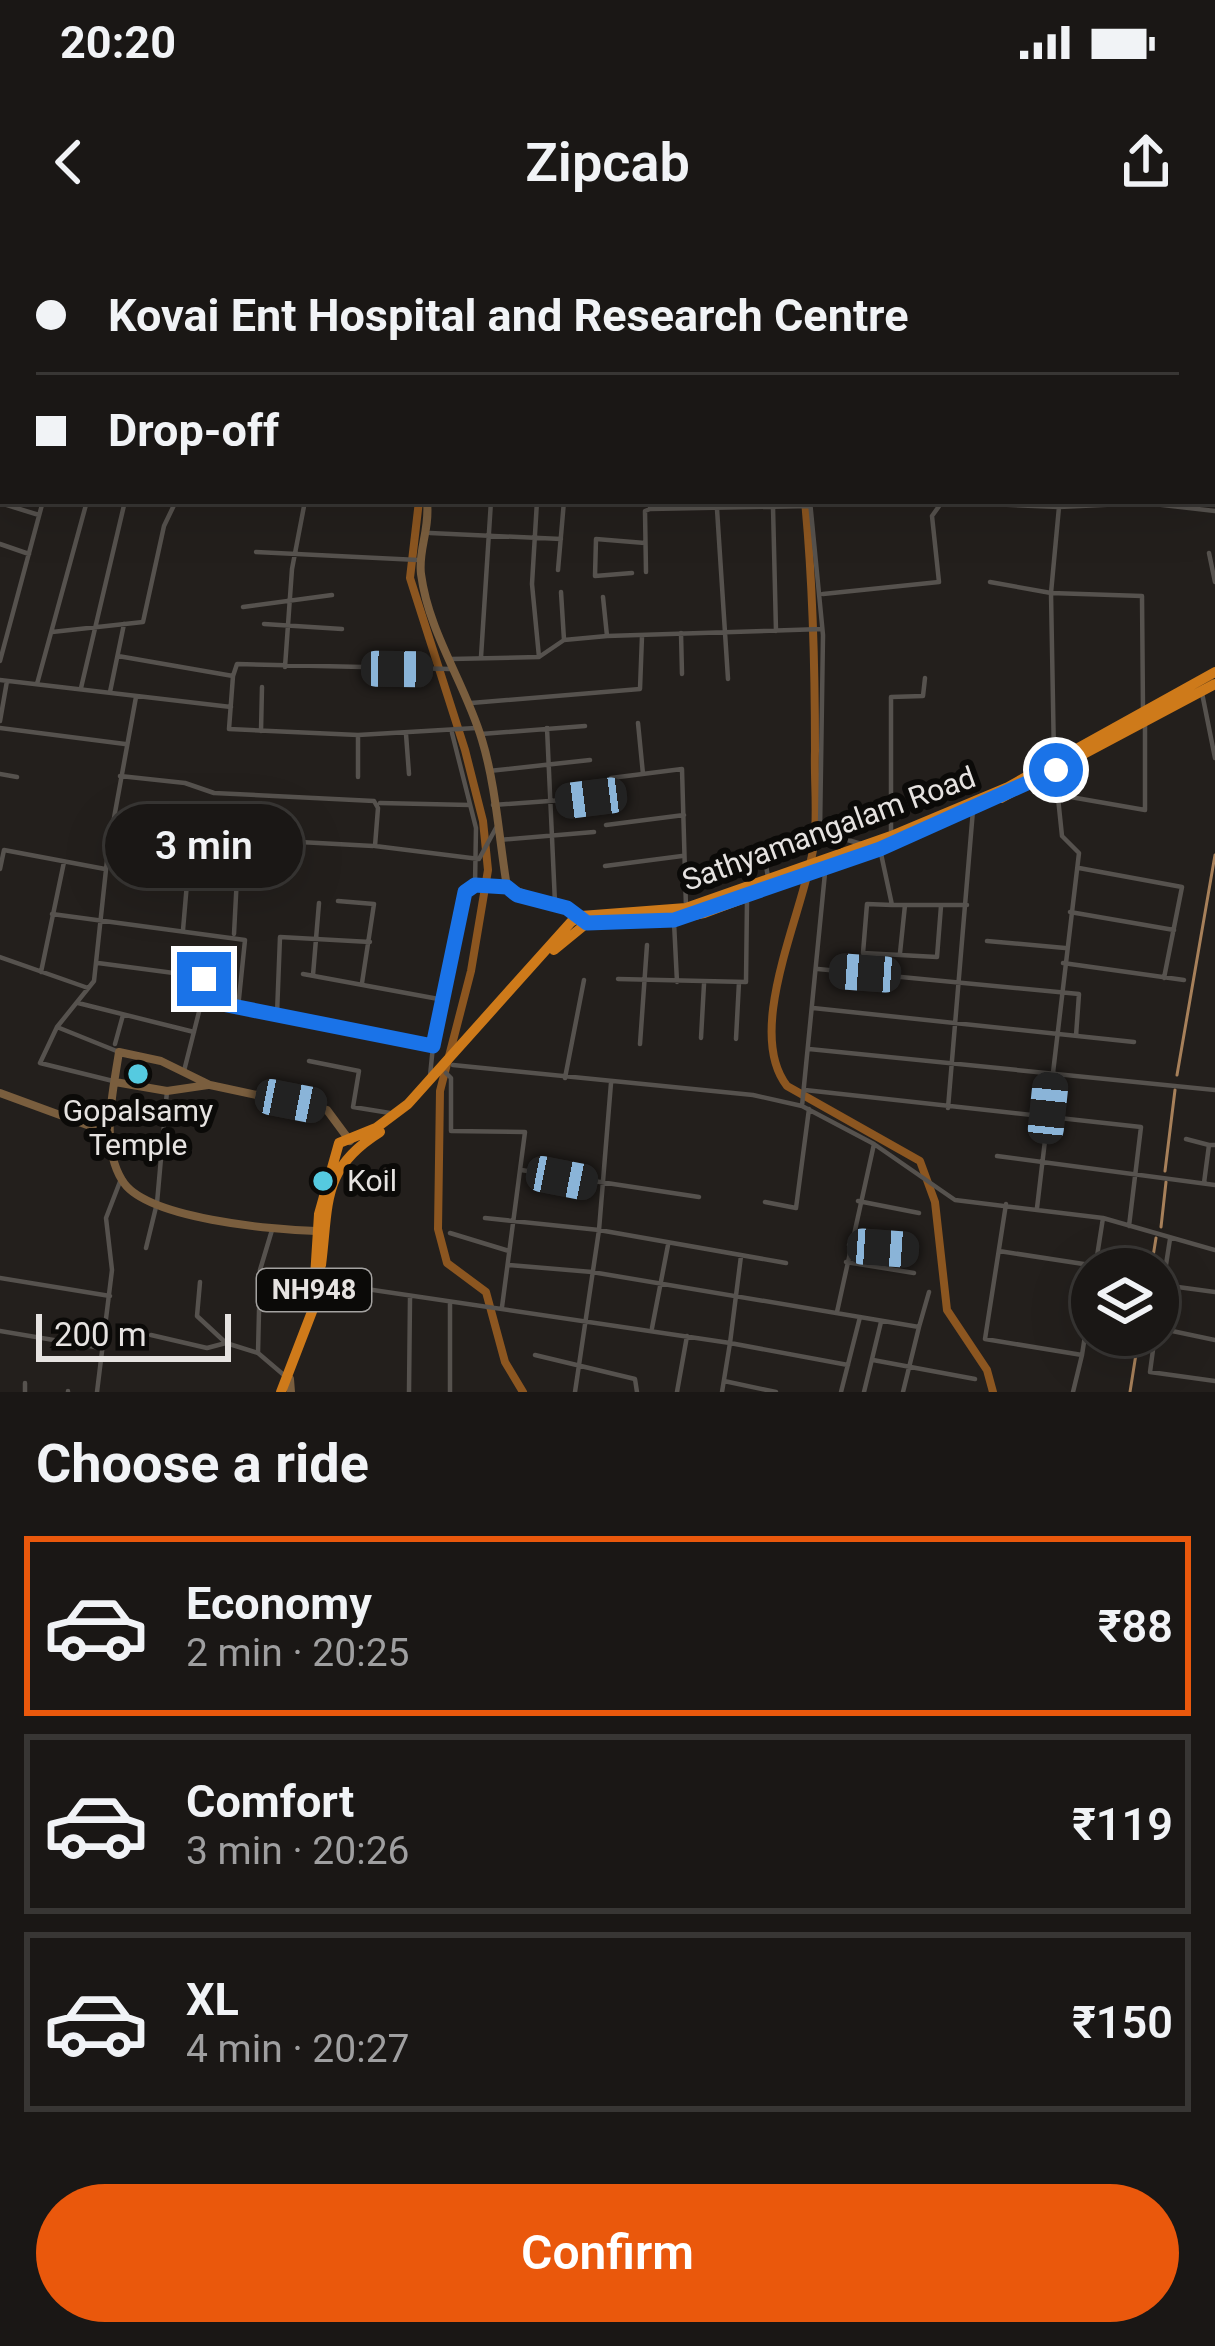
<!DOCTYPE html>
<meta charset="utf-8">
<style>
:root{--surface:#1a1715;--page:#272422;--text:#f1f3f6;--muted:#9f9fa0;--line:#383634;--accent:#ea580c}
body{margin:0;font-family:Roboto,sans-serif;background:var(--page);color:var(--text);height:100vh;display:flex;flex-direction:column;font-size:45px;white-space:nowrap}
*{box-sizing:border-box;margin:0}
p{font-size:39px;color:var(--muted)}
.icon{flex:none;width:66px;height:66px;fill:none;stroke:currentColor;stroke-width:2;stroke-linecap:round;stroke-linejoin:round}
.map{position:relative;height:1152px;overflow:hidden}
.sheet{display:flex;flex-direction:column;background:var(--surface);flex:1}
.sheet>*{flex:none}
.hud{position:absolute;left:0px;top:0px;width:1215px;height:264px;box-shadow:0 12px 48px #0002,0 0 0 3px var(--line);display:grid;align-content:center;height:264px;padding:0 36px;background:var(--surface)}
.tools{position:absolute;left:1071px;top:1008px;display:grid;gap:24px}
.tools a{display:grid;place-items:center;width:108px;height:108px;border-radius:50%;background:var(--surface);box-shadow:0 12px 48px #0002,0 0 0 3px var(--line);font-size:60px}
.scale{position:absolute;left:36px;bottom:30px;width:195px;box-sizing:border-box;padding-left:12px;border:6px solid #e6e3e1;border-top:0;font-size:33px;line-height:42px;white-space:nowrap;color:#e6e3e1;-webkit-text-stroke:9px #0b0a08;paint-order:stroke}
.end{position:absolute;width:54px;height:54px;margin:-27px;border:15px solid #1a73e8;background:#fff;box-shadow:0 0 0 6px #fff}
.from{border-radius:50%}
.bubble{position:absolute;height:84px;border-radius:42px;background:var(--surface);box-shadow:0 12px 48px #0002,0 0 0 3px var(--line);font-size:39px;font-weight:600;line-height:84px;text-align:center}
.car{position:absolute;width:36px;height:72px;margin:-36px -18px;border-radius:15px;box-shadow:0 0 9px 3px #0007;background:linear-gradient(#222 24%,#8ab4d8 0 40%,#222 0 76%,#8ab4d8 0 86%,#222 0)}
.hud b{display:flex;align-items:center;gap:42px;height:114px;font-size:45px}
.hud b+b{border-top:3px solid var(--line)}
.hud i{width:30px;height:30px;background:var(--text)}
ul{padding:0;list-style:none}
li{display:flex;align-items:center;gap:36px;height:180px;margin:0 24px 18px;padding:0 12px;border:6px solid var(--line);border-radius:0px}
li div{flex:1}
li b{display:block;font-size:45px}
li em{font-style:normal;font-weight:600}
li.selected{border-color:var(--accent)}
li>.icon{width:108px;height:108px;stroke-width:1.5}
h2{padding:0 36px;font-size:54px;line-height:144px}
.button{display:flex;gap:24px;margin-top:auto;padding:24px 36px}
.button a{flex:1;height:138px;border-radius:72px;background:var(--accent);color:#fff;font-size:48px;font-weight:600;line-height:138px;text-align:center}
.status{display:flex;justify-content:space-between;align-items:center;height:84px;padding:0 60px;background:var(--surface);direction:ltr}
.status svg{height:33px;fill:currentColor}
header{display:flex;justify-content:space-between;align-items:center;height:156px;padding:0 36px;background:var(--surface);font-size:54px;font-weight:600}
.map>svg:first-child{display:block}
</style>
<div class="status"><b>20:20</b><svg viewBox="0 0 49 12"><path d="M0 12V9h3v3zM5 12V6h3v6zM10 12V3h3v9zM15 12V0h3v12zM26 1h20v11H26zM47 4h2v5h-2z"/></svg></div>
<header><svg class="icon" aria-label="back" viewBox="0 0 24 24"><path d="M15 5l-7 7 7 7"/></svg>Zipcab<svg class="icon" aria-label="share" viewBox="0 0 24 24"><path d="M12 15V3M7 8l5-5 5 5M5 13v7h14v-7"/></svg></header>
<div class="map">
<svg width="1215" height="1152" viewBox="0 0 1215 1152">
<rect width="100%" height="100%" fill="#231f1c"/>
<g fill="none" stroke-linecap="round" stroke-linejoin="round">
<path stroke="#a7805a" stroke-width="3" d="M1177 835 1215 615
M1165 931 1175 850
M1161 987 1166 942
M1151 1029 1156 998
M1130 1152 1139 1095"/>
<path stroke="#8c5620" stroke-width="8" d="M768 0V3
M419 261 410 338 465 510 483 581 488 630 471 731 440 851 438 989 447 1023 486 1052 505 1122 523 1152
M805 261C813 344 815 428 815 511 814 541 818 574 814 604 806 667 743 790 787 846L920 921 935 962 947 1070 987 1130 993 1152"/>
<path stroke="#56524e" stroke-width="4.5" d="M8 0 12 3
M122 0 124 3
M322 0 328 3
M773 0 774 3
M792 0 814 3
M55 3 59 0
M128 3 132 0
M308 3 309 0
M615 3 616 0
M668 3H687
M734 3 735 0
M907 3V0
M972 3V0
M0 59 3 55
M0 112H1
M1212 119H1215
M1212 175H1215
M1212 217 1215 218
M0 235 3 236
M537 261 532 344 539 417
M650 261V269L810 266
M810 261 823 395 820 592 865 605
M0 263 39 275
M773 267 776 391
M717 269 728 439
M430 293 561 299
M0 304 29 314
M256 312 418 320
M1209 313 1215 342
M558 330 564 261
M646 332 645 271 650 269
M632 333 595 336 596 299 645 303
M990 342 1051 353 1142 356 1143 471
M561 352 564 400
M823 354 939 342 932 276 942 262 1059 267 1060 261
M603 357 607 396
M243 367 332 355
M264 384 342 389
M52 392 143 382 164 286 176 261
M681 393 682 434
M118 416 233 436 237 424 450 429
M481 417 491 261
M451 419 539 417 564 400 607 396 822 389
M0 421 43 261
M285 427 292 329 305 261
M233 436 229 489 358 495 476 488
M0 440 231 467
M37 444 87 261
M81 448 125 261
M110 452 124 384
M1202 453 1215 518
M471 463 640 449 642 396
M0 481 7 441
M638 483 643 534
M0 488 125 504
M547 488 555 663
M261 491 262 447
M452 493 476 588 475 645
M406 494 409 534
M481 494 585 486
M1054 518 1051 353 1059 267 1145 263 1215 271
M489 531 590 520
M0 534 17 537
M120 536 185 543 214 553 374 561 378 568 375 606 479 619 496 588
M358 537V495
M611 538 682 529 686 668
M1059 555 1145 570V484
M380 563 470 565
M493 565 591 558
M606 585 684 575
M891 591V457L923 456 925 438
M499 600 594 592
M763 609 768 637
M880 609 892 665H967
M108 611 191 617
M605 626 682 616
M1079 628 1182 647 1164 738
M0 629 4 610 105 629
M338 661 374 664 362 743
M892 665 867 664 863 713 937 717 941 666
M1070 672 1174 690
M52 674 245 700 238 768
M674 682 677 742
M183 690 191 596 373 606
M234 694 239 598
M987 701 1065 708
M900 713 905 665
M0 717 88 748
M98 723 204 737 202 760
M1063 723 1184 740
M818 729 1079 754 1076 796
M41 732 64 622
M303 734 444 760
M313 735 319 663
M618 739 746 742 747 661
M78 763 194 792
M813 768 1134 802
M277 774 280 697 370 702
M57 787 40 823 113 841
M701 798 704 744
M736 799 739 742
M115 804 123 775
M640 804 647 705
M809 809 1215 850
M119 812 57 787 94 741 108 611 136 457
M309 821 359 831 353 867 390 873
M453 825 753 855 802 866 874 904 955 960 1103 978 1215 1010
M184 831 202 760 433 806 465 653 475 645 507 647
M446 833 451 838V891L525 892 502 1067
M430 836 433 806
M565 838 584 740
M805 850 1141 887 1129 986
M802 866 825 633
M948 868 973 570
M1186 899 1209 905
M997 916 1215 945
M521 930 699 957
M1204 943 1209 905H1215
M858 961 919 973
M765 962 796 968 809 869
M1006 964 985 1099 1082 1115 1092 1050
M1037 968 1079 613 1062 596 1055 529
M485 978 599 990 786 1023
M272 990 260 1030 258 1113 285 1136
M450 993 509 1011
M849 1005 916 1011
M146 1008 157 963 167 851
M999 1011 1116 1029
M741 1016 730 1103 848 1125
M846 1022 914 1033
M509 1025 592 1032 919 1087 903 1152
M1095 1029 1103 978
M0 1038 110 1056
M200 1042 197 1076 226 1103 258 1113
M319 1042 730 1103 722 1152
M1163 1045 1215 1052
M837 1072 874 904
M1158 1076 1170 999
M919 1087 929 1052
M652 1088 668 1005
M1158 1088 1215 1100
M0 1091 101 1108
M151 1095 207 1108 226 1103
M1155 1095 1150 1132 1215 1141
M535 1115 635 1139 637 1152
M873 1120 975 1139
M724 1141 776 1152
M25 1152V1143
M68 1152V1151
M97 1152 112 1030 106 978 121 939
M409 1152 410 1058
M450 1152V1063
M575 1152 599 990 611 843
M677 1152 687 1096
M841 1152 860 1077
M864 1152 881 1082
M1073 1152 1082 1115"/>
<path stroke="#7a5e3e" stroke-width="8" d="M495 0 496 3
M427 261C430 291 418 309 421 334 429 394 465 443 482 500 496 546 499 599 507 647L582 677
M115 842 167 851 208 845
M0 853 109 893
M316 991C275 990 144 979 122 940 100 904 113 852 119 812L161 821 210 845 327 870 350 901
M290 1139 291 1152"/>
<path stroke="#ce7a1a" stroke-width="10" d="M1001 558 1215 444
M554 710 587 683H653L704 673 912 596
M321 1025C329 962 321 929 380 892
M281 1152 313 1069 319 974 339 903 376 888 408 864 571 682 581 676 686 668 891 596 1008 547 1215 432"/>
</g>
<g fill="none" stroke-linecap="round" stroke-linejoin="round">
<path stroke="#1a73e8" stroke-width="15" d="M204 739 202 760 433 806 465 652 475 645 507 647 517 655 567 668 587 683 674 680 880 609 1056 530"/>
</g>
<g fill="#55cae0" stroke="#0b0a08" stroke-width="4.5">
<circle cx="138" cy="834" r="12"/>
<circle cx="323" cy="941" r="12"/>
</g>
<g text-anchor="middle" stroke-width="12" stroke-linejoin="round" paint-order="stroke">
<rect fill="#0b0a08" stroke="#a4a2a0" stroke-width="3" x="257" y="1029" width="114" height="42" rx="9"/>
<g font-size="27" font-weight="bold" fill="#e6e3e1">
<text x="314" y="1059">NH948</text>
</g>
<g font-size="30" fill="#e6e3e1" stroke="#0b0a08">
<text transform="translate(829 589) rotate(-20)" y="10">Sathyamangalam Road</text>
</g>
<g font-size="30" fill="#e6e3e1" stroke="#0b0a08">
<text x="138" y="881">Gopalsamy<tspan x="138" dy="34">Temple</tspan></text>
<text x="347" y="951" text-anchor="start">Koil</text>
</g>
</g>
</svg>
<div class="tools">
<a><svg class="icon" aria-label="layers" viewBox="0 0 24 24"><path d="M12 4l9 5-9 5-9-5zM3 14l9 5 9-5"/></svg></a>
</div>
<div class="scale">200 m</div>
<i class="end from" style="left:1056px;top:530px"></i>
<i class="end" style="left:204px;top:739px"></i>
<div class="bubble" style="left:105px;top:564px;width:198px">3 min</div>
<i class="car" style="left:397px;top:429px;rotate:91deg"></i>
<i class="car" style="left:591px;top:558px;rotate:263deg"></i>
<i class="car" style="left:865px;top:733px;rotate:274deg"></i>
<i class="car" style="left:291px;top:861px;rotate:101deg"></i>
<i class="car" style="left:1048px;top:868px;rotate:6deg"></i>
<i class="car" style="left:562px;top:938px;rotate:101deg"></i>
<i class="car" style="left:883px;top:1008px;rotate:94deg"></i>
<div class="hud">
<b><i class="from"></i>Kovai Ent Hospital and Research Centre</b>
<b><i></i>Drop-off</b>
</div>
</div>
<section class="sheet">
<h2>Choose a ride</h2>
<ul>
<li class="selected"><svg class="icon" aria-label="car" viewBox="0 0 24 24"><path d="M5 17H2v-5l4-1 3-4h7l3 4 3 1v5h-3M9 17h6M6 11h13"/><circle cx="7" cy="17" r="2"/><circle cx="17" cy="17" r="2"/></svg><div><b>Economy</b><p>2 min · 20:25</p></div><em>₹88</em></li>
<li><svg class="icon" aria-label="car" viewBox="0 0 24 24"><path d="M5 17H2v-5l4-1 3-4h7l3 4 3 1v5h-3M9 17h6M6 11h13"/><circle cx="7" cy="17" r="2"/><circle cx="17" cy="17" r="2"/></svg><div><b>Comfort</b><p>3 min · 20:26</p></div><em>₹119</em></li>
<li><svg class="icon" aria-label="car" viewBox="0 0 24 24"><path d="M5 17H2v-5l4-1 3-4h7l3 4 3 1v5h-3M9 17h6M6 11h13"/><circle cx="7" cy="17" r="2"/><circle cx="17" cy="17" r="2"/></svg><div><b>XL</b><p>4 min · 20:27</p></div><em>₹150</em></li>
</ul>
<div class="button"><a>Confirm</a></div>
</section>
